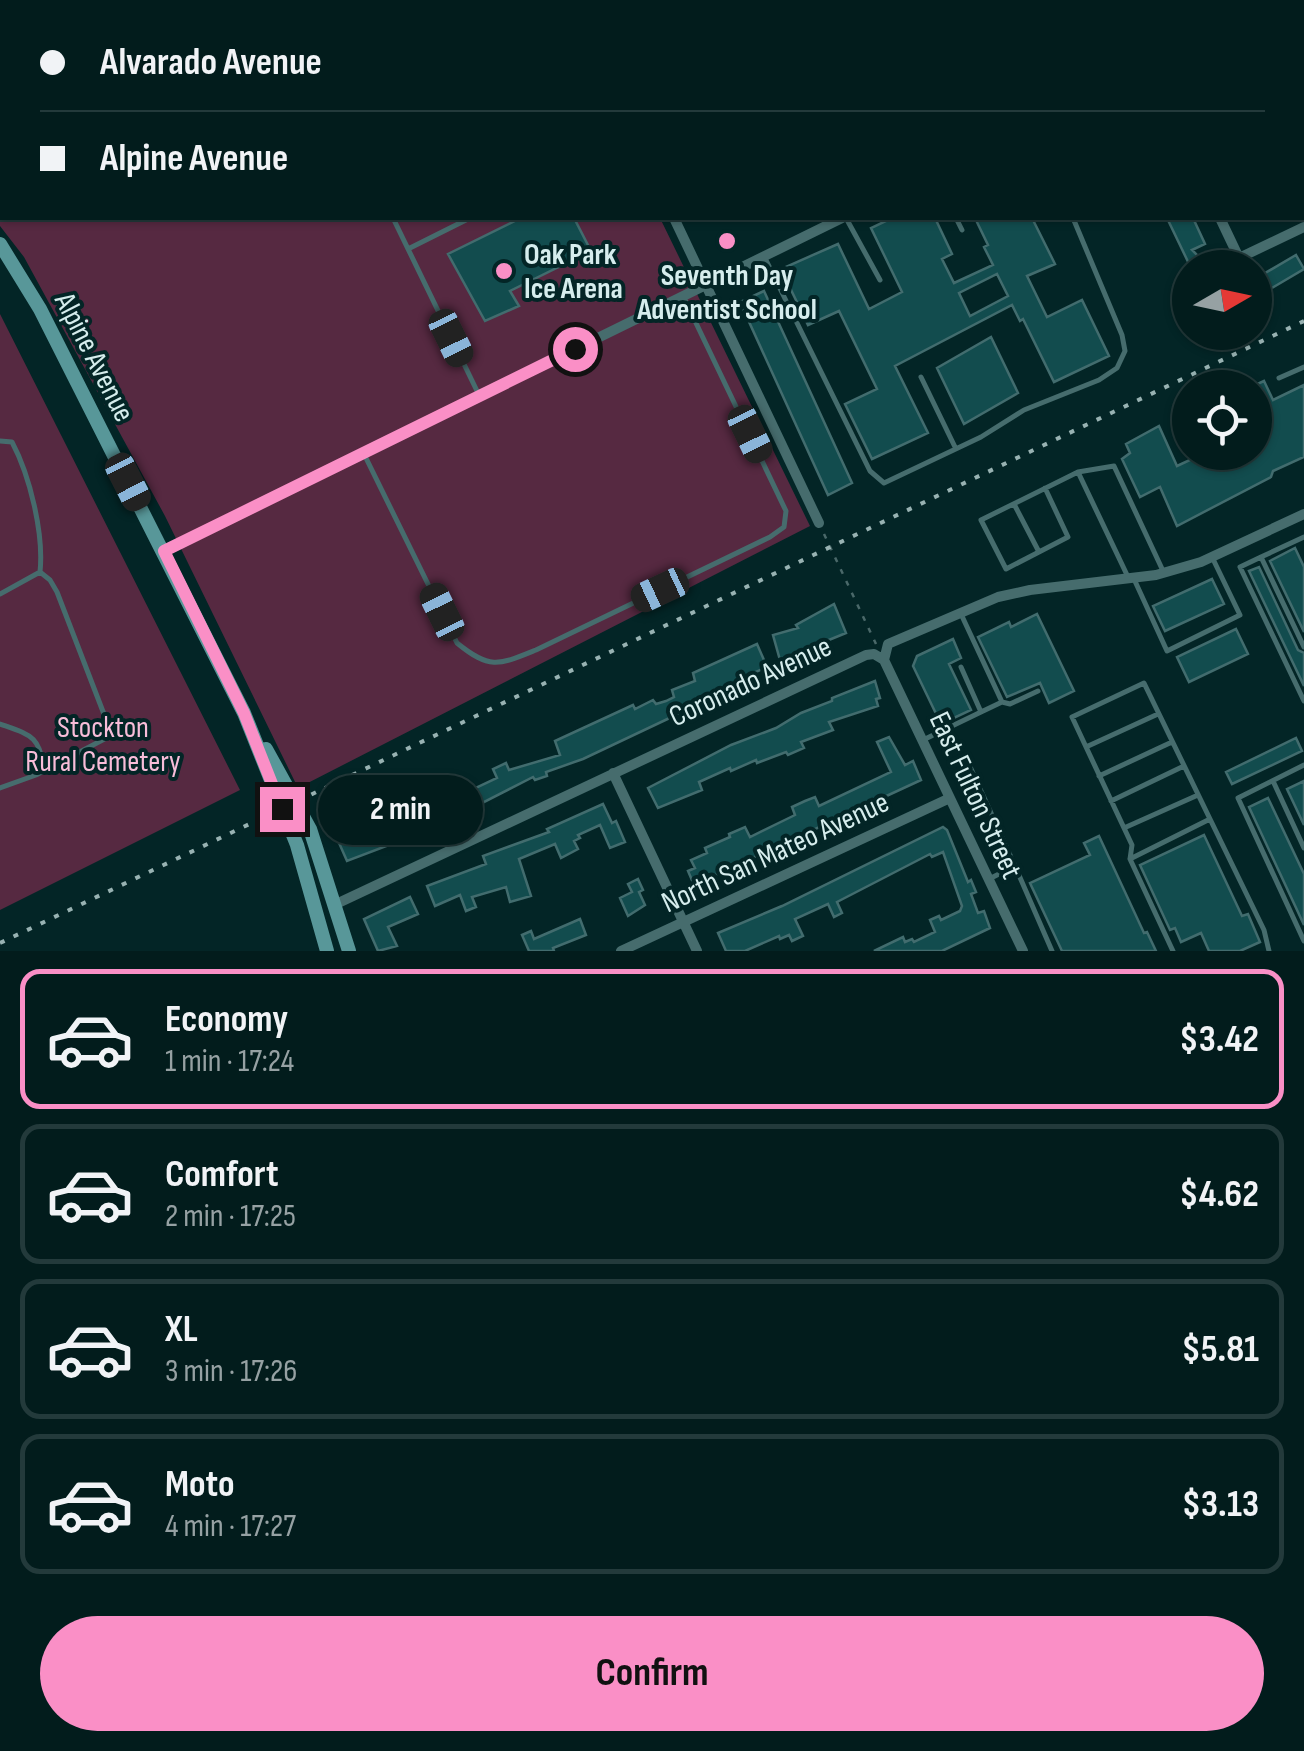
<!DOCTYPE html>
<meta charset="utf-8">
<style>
:root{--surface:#021c1c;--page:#0c2525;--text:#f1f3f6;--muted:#96a1a3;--line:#233a3b;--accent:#fa8fc6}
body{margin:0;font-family:"Sofia Sans Condensed",sans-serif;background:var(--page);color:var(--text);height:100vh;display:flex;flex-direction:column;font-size:38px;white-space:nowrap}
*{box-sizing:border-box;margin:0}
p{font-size:32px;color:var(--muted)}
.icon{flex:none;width:55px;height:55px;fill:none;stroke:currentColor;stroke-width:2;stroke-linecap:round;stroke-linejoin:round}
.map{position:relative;height:951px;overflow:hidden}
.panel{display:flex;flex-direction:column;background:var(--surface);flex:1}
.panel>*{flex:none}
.top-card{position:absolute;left:0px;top:0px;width:1305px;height:220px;box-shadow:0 2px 8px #0004,0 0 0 2px var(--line);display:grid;align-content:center;height:220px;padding:0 40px;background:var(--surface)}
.needle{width:65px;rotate:81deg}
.fabs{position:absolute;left:1172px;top:250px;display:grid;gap:20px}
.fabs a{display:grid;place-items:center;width:100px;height:100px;border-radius:50%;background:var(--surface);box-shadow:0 2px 8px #0004,0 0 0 2px var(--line);font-size:50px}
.end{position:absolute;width:45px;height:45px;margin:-22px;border:12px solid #fa8fc6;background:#111;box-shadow:0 0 0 5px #111}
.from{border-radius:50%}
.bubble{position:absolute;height:70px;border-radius:35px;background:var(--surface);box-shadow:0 2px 8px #0004,0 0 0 2px var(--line);font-size:32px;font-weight:700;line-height:70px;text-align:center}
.car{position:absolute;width:30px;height:60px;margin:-30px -15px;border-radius:12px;box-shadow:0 0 8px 2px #0007;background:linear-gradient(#222 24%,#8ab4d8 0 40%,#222 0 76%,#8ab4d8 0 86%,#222 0)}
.top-card b{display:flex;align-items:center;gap:35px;height:95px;font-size:38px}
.top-card b+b{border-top:2px solid var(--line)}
.top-card i{width:25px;height:25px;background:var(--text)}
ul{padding:18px 0 0;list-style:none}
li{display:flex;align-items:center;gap:30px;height:140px;margin:0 20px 15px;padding:0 20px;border:5px solid var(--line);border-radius:20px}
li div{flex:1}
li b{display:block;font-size:38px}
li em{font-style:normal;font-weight:700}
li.current{border-color:var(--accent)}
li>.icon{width:90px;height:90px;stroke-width:1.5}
.cta{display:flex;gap:20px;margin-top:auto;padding:20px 40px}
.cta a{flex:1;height:115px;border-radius:60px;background:var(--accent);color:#111;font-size:40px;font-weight:700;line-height:115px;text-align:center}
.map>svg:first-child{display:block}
</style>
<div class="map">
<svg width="1304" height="951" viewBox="0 0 1304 951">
<rect width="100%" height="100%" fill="#032526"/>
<path fill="#562941" d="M0 0H556L557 2H2V218H660L810 526 298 788 165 516 24 257 0 226Z
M0 314 240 790 0 910Z"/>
<path fill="#124c4e" stroke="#426c6e" stroke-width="2.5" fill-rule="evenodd" d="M521 218H574L591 251 510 291 519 306 485 321 448 254Z
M892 218H935L952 254 942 259 954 283 993 265 984 247 988 245 975 218H1032L1055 264 1027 276 1047 317 1082 300 1109 356 1054 382 1023 319 1020 321 1012 305 895 366 928 433 872 459 845 404 877 389 839 311 808 325 781 269 838 244 869 309 902 292 871 228ZM997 274 1008 296 970 316 959 293Z
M1167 218H1193L1205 244 1192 250 1210 268H1191Z
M1296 255 1304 269 1255 298V279Z
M764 291 852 483 828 495 740 302Z
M991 337 1018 393 964 424 937 368Z
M1264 381 1273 400 1304 385V457L1273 471 1271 477 1177 526 1160 487 1140 497 1122 459 1130 453 1126 444 1159 426 1177 466 1207 452H1255V385Z
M1295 548 1304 567V632L1270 561Z
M1259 567 1298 650 1304 653V686L1249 571Z
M1212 579 1224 604 1165 631 1153 606Z
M834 604 846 633 780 660 773 635 798 628 796 625Z
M1037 614 1074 691 1049 703 1040 683 1007 697 978 637 1009 622 1011 627Z
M1236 629 1248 654 1189 682 1177 657Z
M953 639 961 658 949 664 971 710 941 724 913 666 917 656Z
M757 644 767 667 744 677 746 680 693 701 695 706 583 759 546 772 547 776 535 780 533 777 431 829 347 861 336 836 359 825 362 831 380 824 378 817 389 813 391 817 435 801 433 798 447 791 453 804 469 796 467 792 497 778 493 769 506 763 509 770 560 755 555 741 633 705 635 709 653 700 656 704 666 701 674 697 672 690 695 681 693 673Z
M875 681 880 698 876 699 878 706 829 722 833 730 801 742 804 748 788 755 786 752 757 763 756 760 731 771 730 768 699 782 702 790 658 808 648 788 731 745 776 728 801 713 832 701V698Z
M889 737 905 765 913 761 921 780 694 885 688 871 695 868 691 860 707 853 705 848 730 837 729 834 745 827 750 837 795 815 792 807 805 801 815 797 819 806 891 772 877 742Z
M1296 738 1302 751 1232 784 1226 772Z
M1304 781V825L1287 789Z
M1268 798 1304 874V925L1249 807Z
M603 804 612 823 616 821 625 842 610 848 600 825 578 835 580 838 574 841 578 849 561 858 555 844 519 859 531 896 510 902 506 887 472 897 476 907 466 911 460 895 435 906 427 886 486 864 483 856 549 832 547 829Z
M943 827 947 830 968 882 971 880 976 892 971 894 978 913 984 911 990 928 942 951H874L903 937 905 942 912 939 914 942 935 932 930 920 939 916 941 920 960 911 962 906 943 852 932 857 930 854 837 902 842 913 834 917 828 904 795 919 803 936 792 941 789 935 780 939 779 936 745 951H726L718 933 782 906Z
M1204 835 1242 916 1248 914 1260 942 1240 951H1209L1201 933 1181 942 1175 928 1170 930 1140 865Z
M1099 836 1144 933 1147 932 1156 951H1062L1030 883 1090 855 1084 843Z
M638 879 643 890 639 892 645 905 628 916 620 898 632 892 628 884Z
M410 897 418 914 388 927 397 946 378 951 364 919Z
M580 919 586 935 553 948 554 951H529L522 935 531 931 534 939Z"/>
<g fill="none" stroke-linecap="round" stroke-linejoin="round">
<path stroke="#4a6869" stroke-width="2.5" stroke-dasharray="5 8" stroke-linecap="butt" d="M824 534 876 644"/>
<path stroke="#466c6d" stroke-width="5" d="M279 0V2
M995 0 996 2
M938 2 943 0
M393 218 479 395
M846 218 880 280
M956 218 962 230
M408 249 470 218
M764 256 870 471 884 483 981 437 1024 410 1099 380 1117 368 1125 351 1122 335 1073 218
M921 377 955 447
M1279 378 1304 367
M0 441 12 442C30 476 44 534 40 572L50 580 57 592 112 735 36 775 0 788
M364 454 457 643C490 670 499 665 536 650L770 537 784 527 786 511 684 298
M1078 472 1128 577
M1045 488 1068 537 1006 569 981 520 1078 472 1114 466 1164 573
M1014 504 1039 552
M1261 557 1304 537
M1134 579 1167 651 1240 615 1212 557
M0 594 40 572
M961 614 1002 702 981 712 961 667
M1304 647 1261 557 1240 567 1304 701
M1002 702 1010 704 1038 691
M0 724C31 735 40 736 44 770
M923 740 981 712
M1086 747 1158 714
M967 760 1015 866
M1304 765 1238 798 1304 941
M1099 776 1172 742
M1273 781 1304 848
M1111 801 1184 766
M1124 828 1198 795
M1130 859 1132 845 1072 717 1144 683 1210 819
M989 879 1015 866 1052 951
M1173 951 1130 859 1210 819 1264 930 1269 951"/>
<path stroke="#466c6d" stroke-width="10" d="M572 0 573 2
M1087 0 1088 2
M1263 2 1268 0
M1302 122 1304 125
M674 218 819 523
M1220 218 1239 258 1304 227
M164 551 842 218
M884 660 888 644 998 597 1030 590 1156 575 1201 562 1304 514
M884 660 1023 951
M613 773 697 951
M334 905 866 655 874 654 884 660
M621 951 950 798"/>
<path stroke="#589799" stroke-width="14" d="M0 244 40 309 244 713 297 845 327 951
M266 749 310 829 349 951"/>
<path stroke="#98b2b2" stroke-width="4" stroke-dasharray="5 10" stroke-linecap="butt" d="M0 943 1304 321"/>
</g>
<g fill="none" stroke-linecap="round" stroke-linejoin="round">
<path stroke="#fa8fc6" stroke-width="12" d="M282 809 244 713 164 551 575 349"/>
</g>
<g fill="#fa8fc6" stroke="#032526" stroke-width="4">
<circle cx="727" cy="241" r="10"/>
<circle cx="504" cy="271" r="10"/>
</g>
<g text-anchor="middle" stroke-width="8" stroke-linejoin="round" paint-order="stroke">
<g font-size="30" font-weight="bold" fill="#d6eded" stroke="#032526" text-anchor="start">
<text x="524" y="264">Oak Park<tspan x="524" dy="34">Ice Arena</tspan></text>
<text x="727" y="285" text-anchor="middle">Seventh Day<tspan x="727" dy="34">Adventist School</tspan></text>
</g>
<g font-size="30" fill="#d6eded" stroke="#032526">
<text transform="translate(95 357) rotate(63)" y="10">Alpine Avenue</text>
<text transform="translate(750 681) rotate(-25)" y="10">Coronado Avenue</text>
<text transform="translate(976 795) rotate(65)" y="10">East Fulton Street</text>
<text transform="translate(775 852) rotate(-25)" y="10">North San Mateo Avenue</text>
</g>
<g font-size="30" fill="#f8bdd9" stroke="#032526">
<text x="103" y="737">Stockton<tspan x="103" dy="34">Rural Cemetery</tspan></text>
</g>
</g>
</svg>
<div class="fabs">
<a><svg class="needle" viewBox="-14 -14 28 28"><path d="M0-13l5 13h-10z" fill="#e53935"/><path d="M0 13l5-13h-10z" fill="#96a1a3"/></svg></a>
<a><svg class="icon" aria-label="locate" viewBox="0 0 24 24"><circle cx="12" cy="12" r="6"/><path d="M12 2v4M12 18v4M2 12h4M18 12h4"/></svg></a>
</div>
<i class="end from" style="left:575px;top:349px"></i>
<i class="end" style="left:282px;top:809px"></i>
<div class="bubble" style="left:318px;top:775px;width:165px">2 min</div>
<i class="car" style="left:451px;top:338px;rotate:154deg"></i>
<i class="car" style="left:750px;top:434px;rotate:154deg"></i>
<i class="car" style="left:128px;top:482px;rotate:153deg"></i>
<i class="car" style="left:660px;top:590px;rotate:245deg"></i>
<i class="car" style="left:442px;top:612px;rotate:334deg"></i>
<div class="top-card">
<b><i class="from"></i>Alvarado Avenue</b>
<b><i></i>Alpine Avenue</b>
</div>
</div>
<section class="panel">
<ul>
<li class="current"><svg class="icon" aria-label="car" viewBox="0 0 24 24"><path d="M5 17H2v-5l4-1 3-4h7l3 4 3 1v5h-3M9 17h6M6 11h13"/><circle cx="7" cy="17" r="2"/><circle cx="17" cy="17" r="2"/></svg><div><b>Economy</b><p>1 min · 17:24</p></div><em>$3.42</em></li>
<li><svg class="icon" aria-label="car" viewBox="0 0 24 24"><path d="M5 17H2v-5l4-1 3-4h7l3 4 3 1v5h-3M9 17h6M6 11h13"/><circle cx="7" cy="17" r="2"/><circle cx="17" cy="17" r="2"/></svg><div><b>Comfort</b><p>2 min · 17:25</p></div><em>$4.62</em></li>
<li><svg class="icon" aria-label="car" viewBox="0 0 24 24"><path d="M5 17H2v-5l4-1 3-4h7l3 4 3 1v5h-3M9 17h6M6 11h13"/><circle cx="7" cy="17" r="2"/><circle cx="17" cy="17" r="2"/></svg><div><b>XL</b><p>3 min · 17:26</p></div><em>$5.81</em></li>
<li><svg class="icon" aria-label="car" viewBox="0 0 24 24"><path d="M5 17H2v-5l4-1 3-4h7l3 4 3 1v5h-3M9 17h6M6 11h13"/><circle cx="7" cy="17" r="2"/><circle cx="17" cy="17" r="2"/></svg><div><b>Moto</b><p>4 min · 17:27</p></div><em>$3.13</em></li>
</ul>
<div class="cta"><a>Confirm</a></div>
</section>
